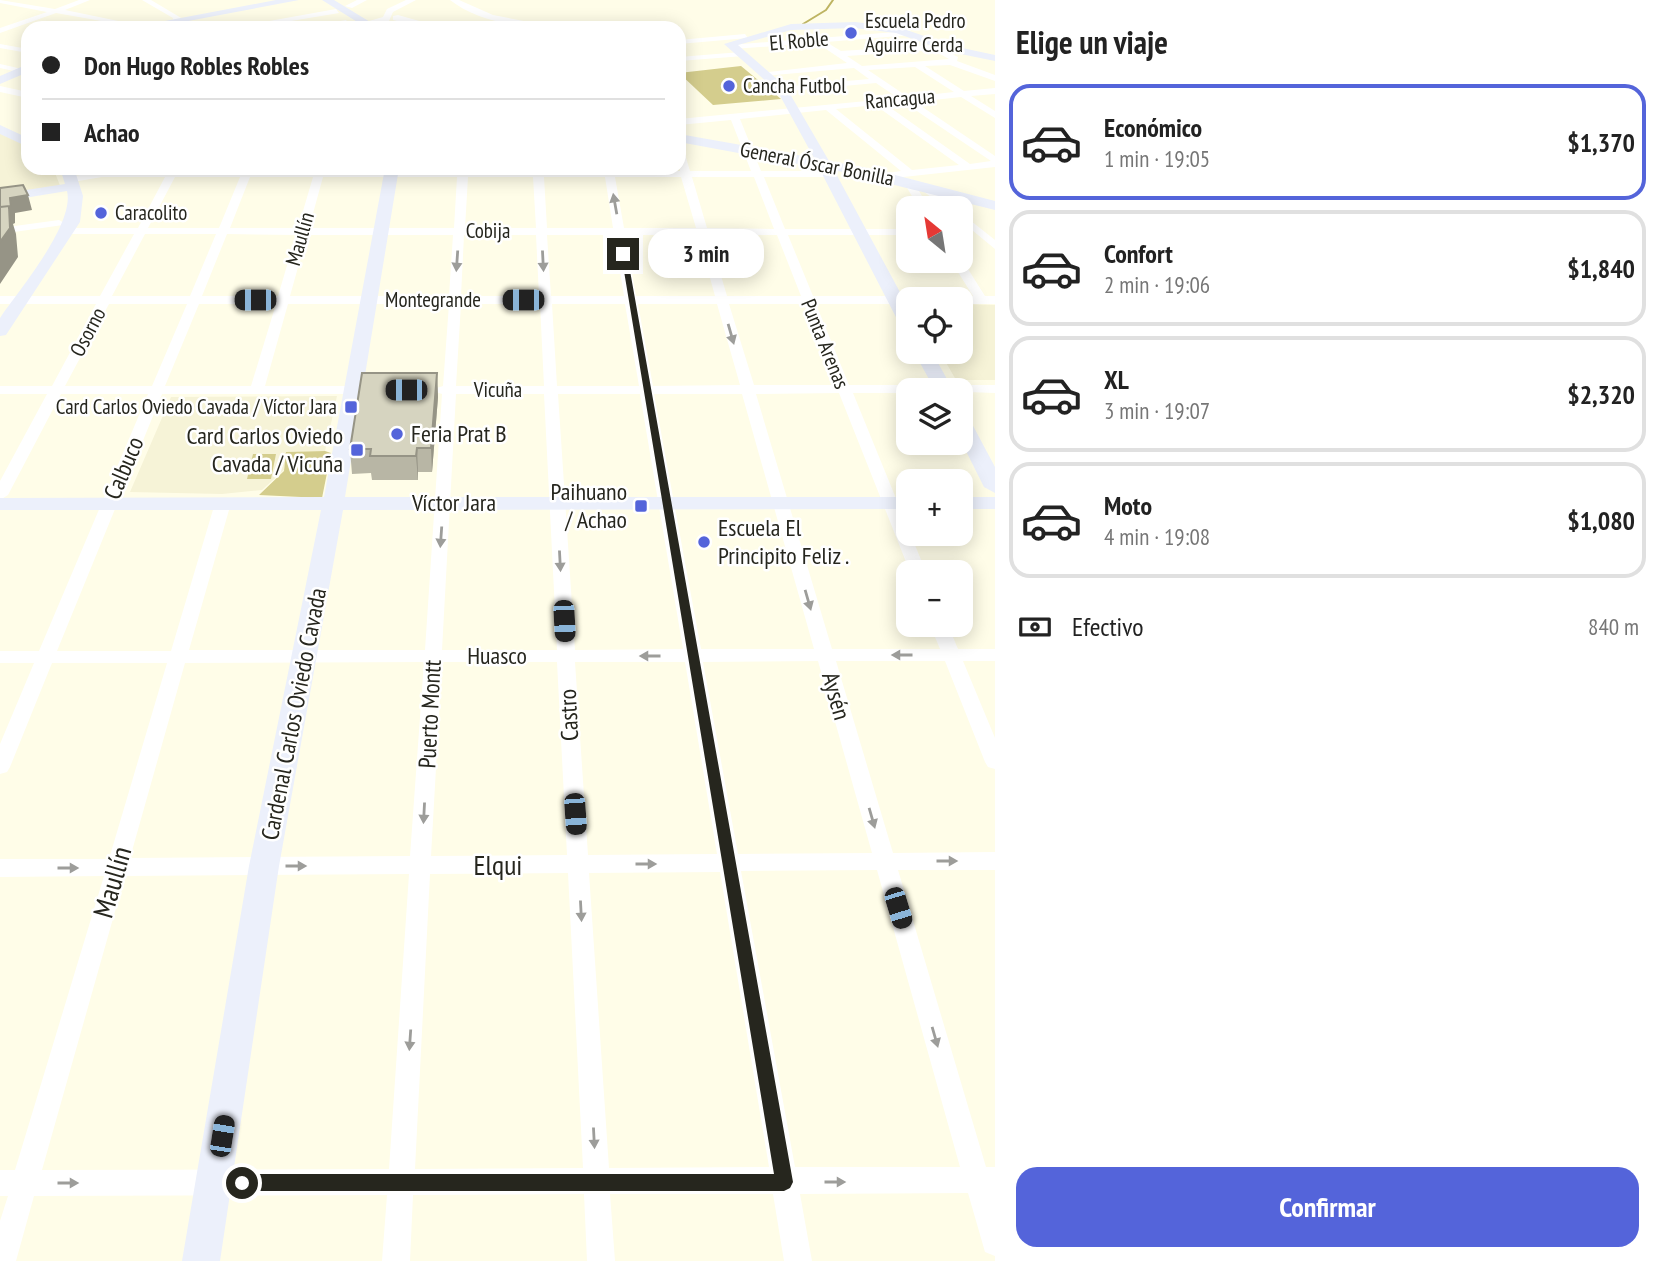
<!DOCTYPE html>
<html lang="es">
<meta charset="utf-8">
<style>
:root{--surface:#fff;--page:#f2f2f2;--text:#222;--muted:#767676;--line:#e0e0e0;--accent:#5464da}
body{margin:0;font-family:"PT Sans Narrow",sans-serif;background:var(--page);color:var(--text);height:100vh;display:flex;flex-direction:column;font-size:26px;white-space:nowrap}
*{box-sizing:border-box;margin:0}
p{font-size:23px;color:var(--muted)}
.icon{flex:none;width:38px;height:38px;fill:none;stroke:currentColor;stroke-width:2;stroke-linecap:round;stroke-linejoin:round}
.map{position:relative;flex:1;overflow:hidden}
.panel{display:flex;flex-direction:column;background:var(--surface);width:665px}
.panel>*{flex:none}
.banner{position:absolute;left:21px;top:21px;width:665px;height:154px;border-radius:21px;box-shadow:0 4px 18px #0003;display:grid;align-content:center;height:154px;padding:0 21px;background:var(--surface)}
.needle{width:46px;rotate:330deg}
.tools{position:absolute;left:896px;top:196px;display:grid;gap:14px}
.tools a{display:grid;place-items:center;width:77px;height:77px;border-radius:14px;background:var(--surface);box-shadow:0 4px 18px #0003;font-size:35px}
.end{position:absolute;width:32px;height:32px;margin:-16px;border:9px solid #26261e;background:#fff;box-shadow:0 0 0 4px #fff}
.from{border-radius:50%}
.bubble{position:absolute;height:49px;border-radius:21px;background:var(--surface);box-shadow:0 4px 18px #0003;font-size:23px;font-weight:700;line-height:49px;text-align:center}
.car{position:absolute;width:21px;height:42px;margin:-21px -10px;border-radius:9px;box-shadow:0 0 5px 2px #0007;background:linear-gradient(#222 24%,#8ab4d8 0 40%,#222 0 76%,#8ab4d8 0 86%,#222 0)}
.banner b{display:flex;align-items:center;gap:24px;height:66px;font-size:26px}
.banner b+b{border-top:2px solid var(--line)}
.banner i{width:18px;height:18px;background:var(--text)}
ul{padding:0;list-style:none}
li{display:flex;align-items:center;gap:21px;height:116px;margin:0 14px 10px;padding:0 7px;border:4px solid var(--line);border-radius:21px}
li div{flex:1}
li b{display:block;font-size:26px}
li em{font-style:normal;font-weight:700}
li.active{border-color:var(--accent)}
li>.icon{width:63px;height:63px;stroke-width:1.5}
h2{padding:0 21px;font-size:32px;line-height:84px}
.pay{display:flex;align-items:center;gap:18px;height:77px;padding:0 21px;font-size:26px}
.pay p{margin-inline-start:auto}
.primary-button{display:flex;gap:14px;margin-top:auto;padding:14px 21px}
.primary-button a{flex:1;height:80px;border-radius:21px;background:var(--accent);color:#fff;font-size:28px;font-weight:700;line-height:80px;text-align:center}
main{display:flex;flex:1;min-height:0}
.map>svg:first-child{display:block}
</style>
<main>
<div class="map">
<svg width="995" height="1261" viewBox="0 0 995 1261">
<rect width="100%" height="100%" fill="#fffde8"/>
<path fill="#f6f3d7" d="M0 133 28 143V168H53L61 188 0 198Z
M961 304 995 305V380H956L940 352H961Z
M337 396 325 451 287 452 284 470 262 490 222 494 130 492 171 397Z"/>
<path fill="#d4cd8d" d="M741 66 781 99 713 105 679 73Z
M325 451 331 453 322 498 259 495 284 471 286 452Z
M253 454H276L271 479H247Z"/>
<g fill="none" stroke-linecap="round" stroke-linejoin="round">
<path stroke="#beb462" stroke-width="2" d="M803 24 826 10 833 0"/>
<path fill="#fff" fill-rule="evenodd" d="M0 0 55 9 79 0H90L65 10 128 23 124 25 56 13 0 33V28L47 12 0 3Z
M142 0H151L198 28H189L179 21 172 23 173 18Z
M357 0H367L352 8 345 6Z
M406 0H416L393 12 389 21 366 25 362 23 383 17 387 9Z
M450 0H459L493 15 560 28C524 28 479 23 450 0Z
M336 9 339 13 249 28H231Z
M398 15 437 26 438 28H425L393 20V16Z
M346 20 349 24 307 28 311 26Z
M908 31 911 35 826 42 841 51 934 45 958 57 957 61 995 75V81L950 65 925 66 964 91 995 88V94L971 96 995 111V118L961 97 915 102 995 156V167L885 179 880 176 881 174 901 171 826 110 740 119 761 171H829L834 174 829 177H764L785 229H908V235H788L813 296H908L914 299H908V304H816L849 385H995V393L908 390V393H853L926 572H910L839 393 756 394 832 649H940L930 625H948L958 649H995V661H963L995 738V769L988 767 985 762 945 661H836L893 853 995 852V870H898L986 1167H995V1256L985 1252 968 1193 800 1194 812 1261H784L773 1194H610L615 1261H587L584 1194 413 1195 410 1261H382L387 1195 34 1196 16 1261H0V1221L8 1196H0V1170H15L104 876 0 877V859H109L167 663H52L10 767 7 772 0 774V744L34 663H0V651H39L148 394H61L8 495 0 500V481L47 394H0V386H52L96 304H0V296H100L134 234H68L62 231 68 228H138L165 177H102L73 182 68 179 69 177 102 171H168L170 168H180L178 171H243L244 168H254L253 171H315L316 168H326L325 171H458V168H468V171H533V168H543V171H604L603 168H613L614 171H680L679 148 684 151 690 171H751L731 120 679 125V119L898 98 876 83 779 92 782 87 869 79 854 68 763 76 759 73 847 63 817 43 732 49 729 45ZM933 50 949 59 862 66 847 56ZM915 67 954 92 908 97 868 70ZM905 103 991 161 970 164 885 104ZM875 105 959 165 912 170 836 109ZM175 177H240L219 228H148ZM250 177H313L298 228H230ZM323 177H457L454 228H309ZM468 177H533L536 228H465ZM544 177H605L613 228H547ZM615 177H681L696 228H624ZM692 177H754L774 229 707 228ZM145 234H216L190 296H112ZM227 234 296 235 278 296H202ZM307 235H453L449 296H290ZM464 235H536L539 296H461ZM547 235H614L624 296H551ZM625 235H698L715 296H636ZM709 235H777L801 296H727ZM109 304H187L152 386H65ZM199 304H276L251 386H165ZM288 304H449L443 386 430 390 442 394 425 650H189L231 503 223 498 215 503 171 651H57L162 394H367L374 390 367 386H265ZM461 304H540L544 386H456ZM552 304H625L639 386H557ZM638 304H717L740 385 653 386ZM729 304H804L836 385H754ZM456 394H544L557 650H442ZM558 394H640L683 649 575 650ZM654 394H742L814 649H701ZM818 661 872 853 738 854 703 662ZM424 662 410 856 130 858 185 663ZM442 662H557L567 855 431 856ZM575 662H685L717 854 588 855ZM877 870 960 1167H795L741 871ZM720 872 769 1167 609 1168 589 873ZM568 873 583 1168 415 1169 430 874ZM409 874 389 1169 42 1170 125 876Z
M745 34 748 38 679 44V40Z
M0 44 28 49V53L0 48Z
M741 52 744 56 679 61V57Z
M0 64 27 70 23 73 0 68Z
M0 86 28 92V98L0 92Z
M904 179H912L929 208H919L903 181Z
M918 183H926L956 208H945L918 187Z
M961 213 995 240V249L961 221Z
M59 220 64 223 63 225 0 234V228Z
M961 258 985 296H995V304H961V299H955L973 296 951 261H961Z"/>
<path fill="#ecf0fb" fill-rule="evenodd" d="M276 0H299L151 28H128Z
M322 0H334L380 28H367Z
M855 22 898 27 953 46 995 55V61L946 51 896 33 855 28 791 30 738 45 786 87 829 161 872 169 995 201V210L834 170 908 307V328L899 323 819 168 679 142V134L814 158 778 92 724 44 791 24Z
M28 64V72L0 84V76Z
M0 125 28 138V147L0 134Z
M60 168H74L83 196 80 222 6 335 0 336V318C19 290 75 224 67 191L0 202V194L65 184Z
M385 168H399L345 497H908V509L343 510 279 866 220 1261H182L249 866 321 510H0V498L324 497Z
M914 352H932L953 390H935Z
M961 416 971 422 995 467V493L984 487 961 441Z
M961 497H995V509H961Z"/>
</g>
<path fill="#b8b6a5" d="M437 373 438 397 432 472H418V480H372L371 473 352 474 350 449Z"/>
<path fill="#969486" d="M28 195 32 210 15 213V223L13 224 16 234 18 257 0 284V242L10 198Z
M437 373 438 397 432 472 431 448Z
M417 448 418 472V480L416 456Z"/>
<path fill="#d6d4c0" stroke="#969486" stroke-width="2" d="M23 185 28 195 10 198 11 208H9V206L0 207V188Z
M9 206 10 228 0 242V207Z
M362 373H437L431 448H417L416 456H370L371 449H350Z"/>
<defs><path id="oneway-solid" d="M-6-.8H1V-3.2L6.5 0L1 3.2V.8H-6Z" transform="scale(1.75)"/></defs>
<g fill="#9d9d9a">
<use href="#oneway-solid" transform="translate(615 204) rotate(-100)"/>
<use href="#oneway-solid" transform="translate(457 261) rotate(94)"/>
<use href="#oneway-solid" transform="translate(543 261) rotate(87)"/>
<use href="#oneway-solid" transform="translate(731 334) rotate(74)"/>
<use href="#oneway-solid" transform="translate(441 537) rotate(94)"/>
<use href="#oneway-solid" transform="translate(560 561) rotate(87)"/>
<use href="#oneway-solid" transform="translate(808 600) rotate(74)"/>
<use href="#oneway-solid" transform="translate(902 655) rotate(180)"/>
<use href="#oneway-solid" transform="translate(650 656) rotate(180)"/>
<use href="#oneway-solid" transform="translate(424 813) rotate(93)"/>
<use href="#oneway-solid" transform="translate(872 818) rotate(74)"/>
<use href="#oneway-solid" transform="translate(947 861)"/>
<use href="#oneway-solid" transform="translate(646 864)"/>
<use href="#oneway-solid" transform="translate(296 866)"/>
<use href="#oneway-solid" transform="translate(68 868)"/>
<use href="#oneway-solid" transform="translate(581 911) rotate(87)"/>
<use href="#oneway-solid" transform="translate(935 1037) rotate(74)"/>
<use href="#oneway-solid" transform="translate(410 1040) rotate(94)"/>
<use href="#oneway-solid" transform="translate(594 1138) rotate(87)"/>
<use href="#oneway-solid" transform="translate(835 1182)"/>
<use href="#oneway-solid" transform="translate(68 1183)"/>
</g>
<path fill="#26261e" d="M621 253 627 254 793 1182 790 1188 784 1191H242L236 1189 233 1183 236 1177 242 1174H774Z"/>
<g fill="#5464da" stroke="#fff" stroke-width="2.5">
<circle cx="851" cy="33" r="7"/>
<circle cx="729" cy="86" r="7"/>
<circle cx="101" cy="213" r="7"/>
<rect x="344" y="400" width="14" height="14" rx="3.5"/>
<circle cx="397" cy="434" r="7"/>
<rect x="350" y="443" width="14" height="14" rx="3.5"/>
<rect x="634" y="499" width="14" height="14" rx="3.5"/>
<circle cx="704" cy="542" r="7"/>
</g>
<g text-anchor="middle" stroke-width="5" stroke-linejoin="round" paint-order="stroke">
<g font-size="21" fill="#26261e" stroke="#fff" text-anchor="start">
<text x="865" y="28">Escuela Pedro<tspan x="865" dy="24">Aguirre Cerda</tspan></text>
<text x="743" y="93">Cancha Futbol</text>
<text x="115" y="220">Caracolito</text>
<text x="337" y="414" text-anchor="end">Card Carlos Oviedo Cavada / Víctor Jara</text>
</g>
<g font-size="21" fill="#26261e" stroke="#fff">
<text transform="translate(799 41) rotate(-5)" y="7">El Roble</text>
<text transform="translate(900 99) rotate(-5)" y="7">Rancagua</text>
<text transform="translate(817 164) rotate(11)" y="7">General Óscar Bonilla</text>
<text x="488" y="238">Cobija</text>
<text transform="translate(300 239) rotate(-74)" y="7">Maullín</text>
<text x="433" y="307">Montegrande</text>
<text transform="translate(88 332) rotate(-62)" y="7">Osorno</text>
<text transform="translate(825 344) rotate(68)" y="7">Punta Arenas</text>
<text x="498" y="397">Vicuña</text>
</g>
<g font-size="24" fill="#26261e" stroke="#fff" text-anchor="start">
<text x="411" y="442">Feria Prat B</text>
<text x="343" y="444" text-anchor="end">Card Carlos Oviedo<tspan x="343" dy="28">Cavada / Vicuña</tspan></text>
<text x="627" y="500" text-anchor="end">Paihuano<tspan x="627" dy="28">/ Achao</tspan></text>
<text x="718" y="536">Escuela El<tspan x="718" dy="28">Principito Feliz .</tspan></text>
</g>
<g font-size="24" fill="#26261e" stroke="#fff">
<text transform="translate(124 468) rotate(-67)" y="8">Calbuco</text>
<text x="454" y="511">Víctor Jara</text>
<text x="497" y="664">Huasco</text>
<text transform="translate(836 696) rotate(74)" y="8">Aysén</text>
<text transform="translate(294 714) rotate(-79)" y="8">Cardenal Carlos Oviedo Cavada</text>
<text transform="translate(430 714) rotate(-87)" y="8">Puerto Montt</text>
<text transform="translate(569 715) rotate(-93)" y="8">Castro</text>
</g>
<g font-size="28" fill="#26261e" stroke="#fff">
<text x="498" y="875">Elqui</text>
<text transform="translate(112 882) rotate(-74)" y="10">Maullín</text>
</g>
</g>
</svg>
<div class="tools">
<a><svg class="needle" viewBox="-14 -14 28 28"><path d="M0-13l5 13h-10z" fill="#e53935"/><path d="M0 13l5-13h-10z" fill="#767676"/></svg></a>
<a><svg class="icon" aria-label="locate" viewBox="0 0 24 24"><circle cx="12" cy="12" r="6"/><path d="M12 2v4M12 18v4M2 12h4M18 12h4"/></svg></a>
<a><svg class="icon" aria-label="layers" viewBox="0 0 24 24"><path d="M12 4l9 5-9 5-9-5zM3 14l9 5 9-5"/></svg></a>
<a>+</a>
<a>−</a>
</div>
<i class="end from" style="left:242px;top:1183px"></i>
<i class="end" style="left:623px;top:254px"></i>
<div class="bubble" style="left:648px;top:229px;width:116px">3 min</div>
<i class="car" style="left:255px;top:300px;rotate:270deg"></i>
<i class="car" style="left:523px;top:300px;rotate:270deg"></i>
<i class="car" style="left:406px;top:390px;rotate:270deg"></i>
<i class="car" style="left:564px;top:621px;rotate:177deg"></i>
<i class="car" style="left:575px;top:814px;rotate:176deg"></i>
<i class="car" style="left:898px;top:908px;rotate:163deg"></i>
<i class="car" style="left:222px;top:1136px;rotate:9deg"></i>
<div class="banner">
<b><i class="from"></i>Don Hugo Robles Robles</b>
<b><i></i>Achao</b>
</div>
</div>
<section class="panel">
<h2>Elige un viaje</h2>
<ul>
<li class="active"><svg class="icon" aria-label="car" viewBox="0 0 24 24"><path d="M5 17H2v-5l4-1 3-4h7l3 4 3 1v5h-3M9 17h6M6 11h13"/><circle cx="7" cy="17" r="2"/><circle cx="17" cy="17" r="2"/></svg><div><b>Económico</b><p>1 min · 19:05</p></div><em>$1,370</em></li>
<li><svg class="icon" aria-label="car" viewBox="0 0 24 24"><path d="M5 17H2v-5l4-1 3-4h7l3 4 3 1v5h-3M9 17h6M6 11h13"/><circle cx="7" cy="17" r="2"/><circle cx="17" cy="17" r="2"/></svg><div><b>Confort</b><p>2 min · 19:06</p></div><em>$1,840</em></li>
<li><svg class="icon" aria-label="car" viewBox="0 0 24 24"><path d="M5 17H2v-5l4-1 3-4h7l3 4 3 1v5h-3M9 17h6M6 11h13"/><circle cx="7" cy="17" r="2"/><circle cx="17" cy="17" r="2"/></svg><div><b>XL</b><p>3 min · 19:07</p></div><em>$2,320</em></li>
<li><svg class="icon" aria-label="car" viewBox="0 0 24 24"><path d="M5 17H2v-5l4-1 3-4h7l3 4 3 1v5h-3M9 17h6M6 11h13"/><circle cx="7" cy="17" r="2"/><circle cx="17" cy="17" r="2"/></svg><div><b>Moto</b><p>4 min · 19:08</p></div><em>$1,080</em></li>
</ul>
<div class="pay"><svg class="icon" aria-label="cash" viewBox="0 0 24 24"><path d="M3 7h18v10H3z"/><circle cx="12" cy="12" r="2"/></svg>Efectivo<p>840 m</p></div>
<div class="primary-button"><a>Confirmar</a></div>
</section>
</main>
